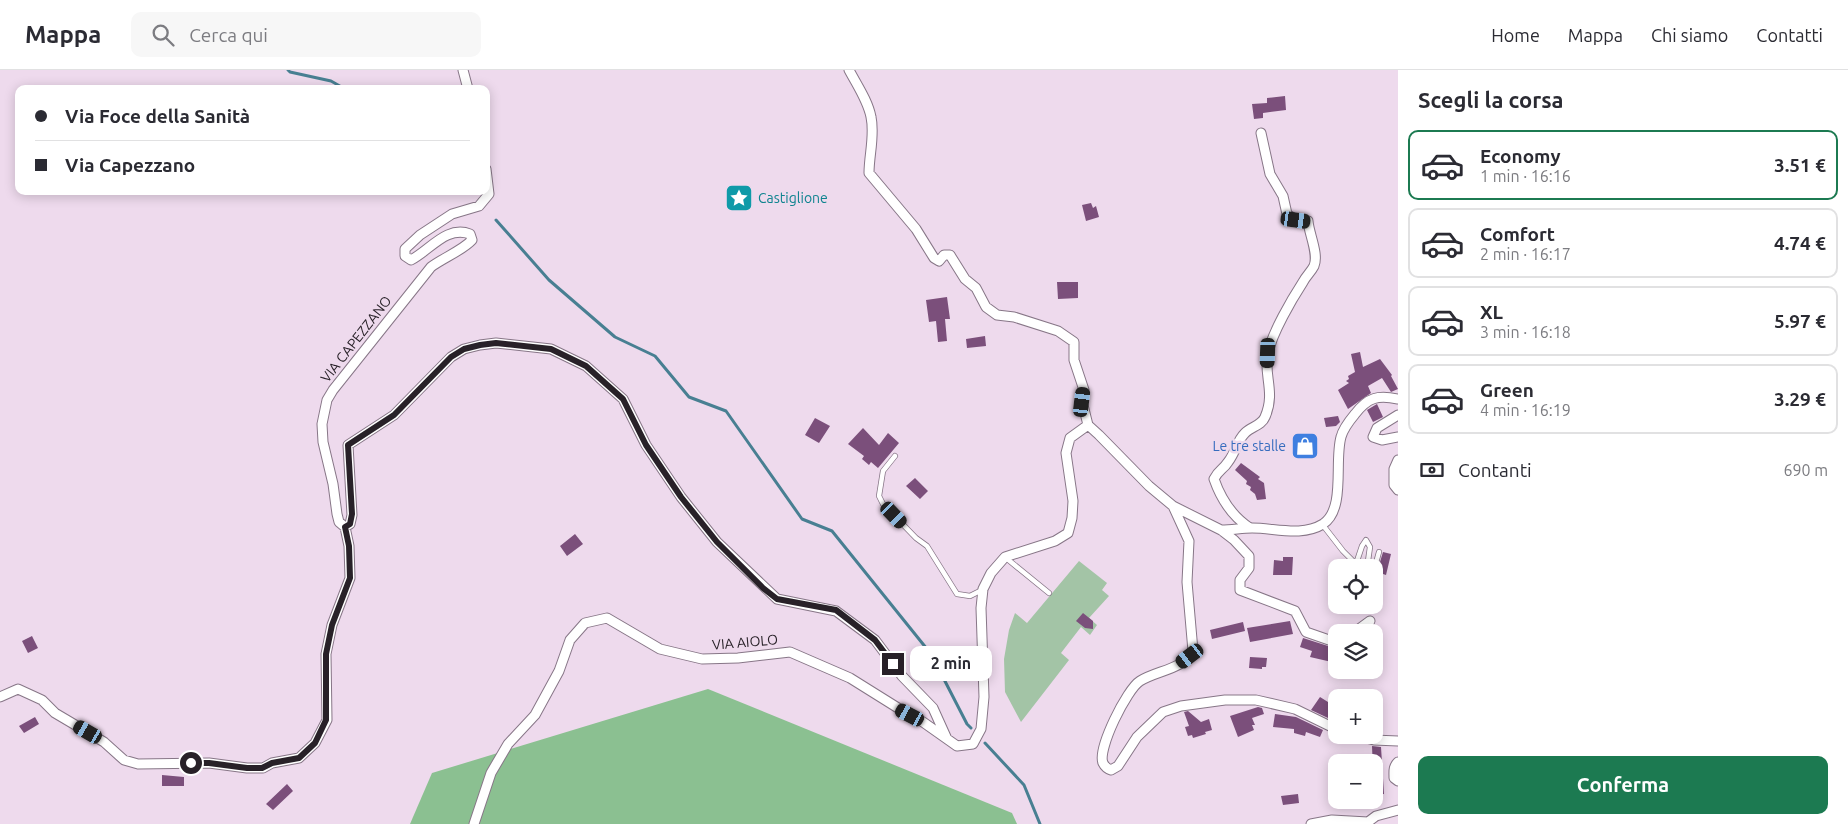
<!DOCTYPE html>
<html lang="it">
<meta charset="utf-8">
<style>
:root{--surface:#fff;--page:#f7f7f7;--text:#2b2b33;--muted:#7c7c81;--line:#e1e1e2;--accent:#1c7a51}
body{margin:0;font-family:Ubuntu,sans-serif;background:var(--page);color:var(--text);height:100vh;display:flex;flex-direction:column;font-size:19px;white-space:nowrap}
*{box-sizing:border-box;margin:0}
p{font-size:16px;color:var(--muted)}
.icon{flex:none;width:28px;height:28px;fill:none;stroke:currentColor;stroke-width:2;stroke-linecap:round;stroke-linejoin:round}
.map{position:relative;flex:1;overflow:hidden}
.side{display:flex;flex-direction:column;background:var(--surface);width:450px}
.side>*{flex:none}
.banner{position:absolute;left:15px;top:15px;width:475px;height:110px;border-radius:10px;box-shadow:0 2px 12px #0003;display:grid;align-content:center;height:110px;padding:0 20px;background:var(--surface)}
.controls{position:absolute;left:1328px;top:489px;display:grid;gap:10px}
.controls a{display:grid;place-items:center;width:55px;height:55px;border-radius:10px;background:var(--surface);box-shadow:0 2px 12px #0003;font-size:25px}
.end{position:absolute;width:22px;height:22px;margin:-11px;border:6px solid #282128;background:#fff;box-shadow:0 0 0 2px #fff}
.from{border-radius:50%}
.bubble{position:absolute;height:35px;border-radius:10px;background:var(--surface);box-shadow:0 2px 12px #0003;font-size:16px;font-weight:600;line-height:35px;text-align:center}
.car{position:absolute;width:15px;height:30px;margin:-15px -8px;border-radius:6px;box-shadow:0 0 4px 1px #0007;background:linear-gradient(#222 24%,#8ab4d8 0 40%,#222 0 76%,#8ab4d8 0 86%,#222 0)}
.banner b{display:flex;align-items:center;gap:18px;height:48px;font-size:19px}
.banner b+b{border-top:1px solid var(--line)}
.banner i{width:12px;height:12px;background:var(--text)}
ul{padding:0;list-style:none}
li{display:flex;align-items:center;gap:15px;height:70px;margin:0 10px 8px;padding:0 10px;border:2px solid var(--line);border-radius:10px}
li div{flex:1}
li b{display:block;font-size:19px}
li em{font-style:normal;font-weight:600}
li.active{border-color:var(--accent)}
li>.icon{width:45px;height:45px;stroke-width:1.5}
h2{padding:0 20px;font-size:22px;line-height:60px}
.pay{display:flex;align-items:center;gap:12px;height:55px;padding:0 20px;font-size:19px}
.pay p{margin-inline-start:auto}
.action{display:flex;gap:10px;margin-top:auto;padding:10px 20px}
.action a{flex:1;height:58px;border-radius:10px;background:var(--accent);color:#fff;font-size:20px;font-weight:600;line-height:58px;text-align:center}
header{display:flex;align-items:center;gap:30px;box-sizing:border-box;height:70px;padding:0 25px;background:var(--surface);border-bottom:1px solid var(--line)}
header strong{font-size:24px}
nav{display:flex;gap:28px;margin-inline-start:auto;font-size:18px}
.search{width:350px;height:45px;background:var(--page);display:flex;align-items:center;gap:12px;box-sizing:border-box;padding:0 18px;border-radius:10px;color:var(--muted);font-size:19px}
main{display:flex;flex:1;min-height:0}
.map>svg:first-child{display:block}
</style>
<header>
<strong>Mappa</strong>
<div class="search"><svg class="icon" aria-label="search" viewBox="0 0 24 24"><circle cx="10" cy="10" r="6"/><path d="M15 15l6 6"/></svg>Cerca qui</div>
<nav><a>Home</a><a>Mappa</a><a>Chi siamo</a><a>Contatti</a></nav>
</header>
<main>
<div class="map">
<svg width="1398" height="754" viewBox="0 0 1398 754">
<rect width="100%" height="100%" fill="#eedaed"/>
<path fill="#a3c4a6" d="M1079 491 1107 513 1102 520 1109 526 1089 548 1097 555 1090 565 1081 557 1061 583 1069 590 1021 652 1005 622 1004 589 1009 560 1015 543 1027 553Z"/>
<path fill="#8bc091" d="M708 619 1012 743 1017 754H410L432 703Z"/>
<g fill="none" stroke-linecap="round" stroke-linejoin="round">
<path stroke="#487f92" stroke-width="3" d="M288 0 290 2 331 11 345 19
M496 150 549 210 615 267 655 286 689 327 726 341 802 449 832 461 931 584 967 654 971 658
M985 673 1024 715 1040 754"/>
</g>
<path fill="#7b4f7b" d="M1285 26 1286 40 1263 43V48L1254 49 1252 34 1267 33V28Z
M1091 133 1093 138 1096 136 1099 147 1086 151 1082 135Z
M1057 212H1078V228L1058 229Z
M947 227 950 249H945L947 271 938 272 936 251 929 252 926 230Z
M985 266 986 276 967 278 966 269Z
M1360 282 1363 297 1380 289 1392 305 1391 306 1398 319 1391 322 1382 308 1368 316 1371 323 1348 339 1338 320 1349 313 1346 311 1349 309 1348 306 1355 302 1351 284Z
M1377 334 1383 347 1373 352 1367 340Z
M1338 346 1340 352 1336 356 1326 357 1324 348Z
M815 348 830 356 819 373 805 365Z
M863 358 879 375 888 363 899 373 878 398 871 392 869 395 862 389 864 386 848 374Z
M1241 393 1260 407 1258 409 1264 413 1266 429 1257 430 1255 424 1250 420 1251 417 1246 414 1247 411 1235 400Z
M915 408 928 421 920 429 906 416Z
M575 464 583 474 567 486 560 476Z
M1383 482 1391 484 1386 505 1377 502Z
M1283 487H1293L1292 505H1273L1274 490 1283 491Z
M1083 543 1093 551V559L1085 558 1076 551Z
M1290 551 1293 564 1250 572 1247 558Z
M1243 552 1245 561 1212 569 1210 560Z
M32 566 38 578 28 583 22 571Z
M1303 568 1328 576H1336V593L1310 587 1312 581 1300 577Z
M1250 587 1267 588 1266 597H1262V599L1249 598Z
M1320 627 1336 637V650L1329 645 1328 648 1311 640Z
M1258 637 1262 638 1264 644 1252 648 1255 655H1252L1254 660 1238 667 1230 646Z
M1188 641 1201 652 1209 649 1212 660 1205 662 1206 664 1193 668 1192 665 1188 666 1185 657 1189 656 1184 642Z
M1275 644 1296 647 1323 660 1320 667 1306 662 1305 666 1294 663V659L1273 657Z
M35 647 39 654 24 663 19 656Z
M1372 676 1381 677 1384 724 1374 725Z
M162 705 184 707V716H162Z
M287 714 293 721 273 740 266 734Z
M1298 724 1299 733 1283 735 1281 726Z"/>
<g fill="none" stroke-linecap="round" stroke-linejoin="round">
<g stroke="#877687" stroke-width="6">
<path id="service" d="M895 386 883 401 879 426 883 434 916 468 927 476 957 524 970 526 982 520
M1322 454 1343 481 1353 491H1357L1362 476 1366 470 1370 477 1367 498
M1006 488 1049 523
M1374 500 1379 482"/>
</g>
<g stroke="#877687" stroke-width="11">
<path id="minor" d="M463 0 468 19
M849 0C857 15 868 31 871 47 875 65 869 85 869 103L916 159 934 188 939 191 944 185H950L965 209 976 218 986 237 997 245 1014 247 1058 261 1074 272V290L1084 320 1082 331 1088 355
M486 99 489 124 479 136 452 144 420 165 405 179V186L411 190C430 180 447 155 470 164L472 170C463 180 443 188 431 197L333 320 327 330 322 354 323 372 333 414 337 444 339 452 345 457 350 454 352 445 348 375 394 345 451 287 464 279 480 275 496 273 551 279 586 296 623 329 646 375 681 427 717 472 777 529 836 541 875 570 902 606 933 638 947 669
M1398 345 1377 358 1373 367 1382 370 1398 367
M1398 390 1394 399V415L1398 420
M1173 436 1189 471 1187 512 1193 581C1182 600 1158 600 1140 611 1127 619 1097 679 1103 693 1105 697 1108 699 1111 700L1118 696 1137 667 1163 642 1181 636 1225 630H1256L1295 639 1336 659
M1250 458C1233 447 1221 429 1214 409 1219 399 1223 400 1228 392 1236 382 1236 372 1245 363 1251 357 1262 355 1265 347 1276 322 1263 305 1268 283 1272 263 1292 229 1303 212 1306 206 1311 202 1314 196 1319 184 1309 164 1308 151L1296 150 1287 144 1283 126 1270 104 1261 63
M1221 460C1233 460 1241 458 1252 458 1275 458 1302 467 1323 454 1346 439 1334 391 1341 367 1343 359 1350 350 1355 344 1368 327 1378 325 1398 329
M1355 562 1370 551
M0 627 18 619 42 630 55 643 104 672 124 690 138 694 209 693 247 698H263L272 693 299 688 315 673 327 650 326 584 332 555 350 508 349 476 345 457
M1354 665 1374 670 1398 671
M1398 692C1393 697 1394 701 1394 708L1398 711
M474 754 491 703 508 674 535 645 559 601 570 570 585 553 607 548 660 579 702 589 738 588 790 582 850 608 898 638 923 652 957 676 973 674 981 659 984 627 981 538 983 519 991 503 1005 487 1055 471 1068 463 1072 448 1073 431 1066 383 1070 368 1088 355 1099 365 1149 416 1173 436 1221 460 1234 470 1249 486V498L1240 510V520L1295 541 1306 562 1329 570H1336
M1311 754 1332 750 1368 752 1376 746 1398 740"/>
</g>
<use href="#service" stroke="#fff" stroke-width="4.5"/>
<use href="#minor" stroke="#fff" stroke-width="9"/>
</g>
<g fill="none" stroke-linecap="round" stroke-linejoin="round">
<path stroke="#282128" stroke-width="6" d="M191 693H209L247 698H262L272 693 299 688 315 673 326 650V584L332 555 350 508 349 476 345 457 350 454 352 444 348 375 394 345 451 287 464 279 480 275 496 273 551 279 586 296 623 329 646 375 681 427 717 472 763 518 777 529 836 540 875 570 893 594"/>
</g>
<defs>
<g id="sight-square" transform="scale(1.4375)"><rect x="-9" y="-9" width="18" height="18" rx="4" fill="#0f9aa8" stroke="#eedaed"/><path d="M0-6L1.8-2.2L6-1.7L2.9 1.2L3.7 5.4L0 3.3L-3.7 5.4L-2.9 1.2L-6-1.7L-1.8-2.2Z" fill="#fff"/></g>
<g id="shop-square" transform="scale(1.4375)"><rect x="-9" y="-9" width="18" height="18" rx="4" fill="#3f7fe0" stroke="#eedaed"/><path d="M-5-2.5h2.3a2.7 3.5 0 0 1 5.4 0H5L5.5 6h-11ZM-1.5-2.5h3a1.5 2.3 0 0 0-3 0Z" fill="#fff"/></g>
</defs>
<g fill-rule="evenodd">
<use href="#sight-square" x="739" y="128"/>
<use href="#shop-square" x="1305" y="376"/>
</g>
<g text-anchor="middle" stroke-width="5" stroke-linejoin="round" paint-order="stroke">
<g font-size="14" fill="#0d838f" stroke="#eedaed" text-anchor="start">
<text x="758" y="133">Castiglione</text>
</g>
<g font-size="14" fill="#282128" stroke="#eedaed">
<text transform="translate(356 269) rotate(-52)" y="5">VIA CAPEZZANO</text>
<text transform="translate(745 572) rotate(-5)" y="5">VIA AIOLO</text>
</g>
<g font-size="14" fill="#366cbe" stroke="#eedaed" text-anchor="end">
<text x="1286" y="381">Le tre stalle</text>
</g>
</g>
</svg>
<div class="controls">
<a><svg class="icon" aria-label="locate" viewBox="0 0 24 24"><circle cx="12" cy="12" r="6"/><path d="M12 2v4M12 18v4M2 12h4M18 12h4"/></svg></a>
<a><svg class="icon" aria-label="layers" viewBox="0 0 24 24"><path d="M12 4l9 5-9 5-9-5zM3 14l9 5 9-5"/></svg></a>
<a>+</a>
<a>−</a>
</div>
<i class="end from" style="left:191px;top:693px"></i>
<i class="end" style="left:893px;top:594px"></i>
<div class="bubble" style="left:910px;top:576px;width:82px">2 min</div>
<i class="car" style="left:1296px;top:150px;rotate:98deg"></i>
<i class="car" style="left:1268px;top:283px;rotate:182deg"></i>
<i class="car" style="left:1082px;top:332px;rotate:7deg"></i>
<i class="car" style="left:894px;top:445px;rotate:136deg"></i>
<i class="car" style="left:1190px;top:586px;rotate:233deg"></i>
<i class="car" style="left:910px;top:645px;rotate:298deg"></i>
<i class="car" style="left:88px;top:662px;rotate:300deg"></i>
<div class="banner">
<b><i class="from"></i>Via Foce della Sanità</b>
<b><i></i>Via Capezzano</b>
</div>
</div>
<section class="side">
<h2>Scegli la corsa</h2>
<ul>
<li class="active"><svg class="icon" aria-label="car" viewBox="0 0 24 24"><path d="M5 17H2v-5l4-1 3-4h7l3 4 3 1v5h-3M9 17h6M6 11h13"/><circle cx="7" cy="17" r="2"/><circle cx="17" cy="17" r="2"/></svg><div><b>Economy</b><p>1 min · 16:16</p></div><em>3.51 €</em></li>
<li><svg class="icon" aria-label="car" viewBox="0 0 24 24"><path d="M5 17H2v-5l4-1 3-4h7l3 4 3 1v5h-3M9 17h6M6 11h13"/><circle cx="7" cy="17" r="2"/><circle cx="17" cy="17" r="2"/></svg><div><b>Comfort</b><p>2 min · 16:17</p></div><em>4.74 €</em></li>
<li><svg class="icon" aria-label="car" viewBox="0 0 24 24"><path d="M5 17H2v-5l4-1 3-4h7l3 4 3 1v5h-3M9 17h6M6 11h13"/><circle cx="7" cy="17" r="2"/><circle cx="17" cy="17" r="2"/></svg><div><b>XL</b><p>3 min · 16:18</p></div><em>5.97 €</em></li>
<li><svg class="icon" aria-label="car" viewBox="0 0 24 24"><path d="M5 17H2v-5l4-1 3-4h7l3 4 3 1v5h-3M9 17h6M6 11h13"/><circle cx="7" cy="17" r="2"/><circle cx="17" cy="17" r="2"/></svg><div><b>Green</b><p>4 min · 16:19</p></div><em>3.29 €</em></li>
</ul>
<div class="pay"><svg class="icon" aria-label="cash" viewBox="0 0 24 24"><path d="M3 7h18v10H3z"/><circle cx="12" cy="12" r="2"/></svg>Contanti<p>690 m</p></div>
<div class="action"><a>Conferma</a></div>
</section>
</main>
